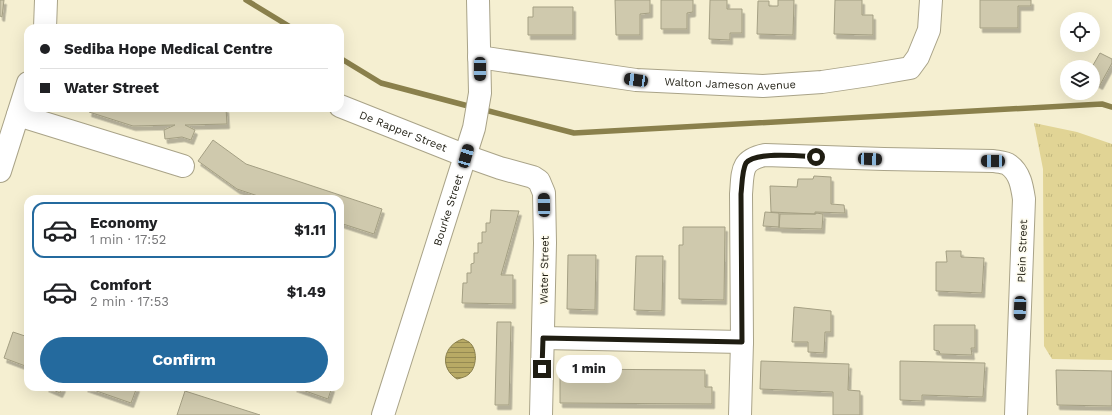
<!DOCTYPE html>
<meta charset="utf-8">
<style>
:root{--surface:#fff;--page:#f2f2f2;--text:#202124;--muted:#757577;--line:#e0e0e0;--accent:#246a9e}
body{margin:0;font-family:"Work Sans",sans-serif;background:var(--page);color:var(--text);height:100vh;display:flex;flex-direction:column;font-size:15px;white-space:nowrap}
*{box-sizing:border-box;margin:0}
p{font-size:13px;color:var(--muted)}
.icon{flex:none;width:22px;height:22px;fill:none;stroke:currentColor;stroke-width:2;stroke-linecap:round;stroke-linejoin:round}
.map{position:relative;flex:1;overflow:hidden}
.drawer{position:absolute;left:24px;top:195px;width:320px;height:196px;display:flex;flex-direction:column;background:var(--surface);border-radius:12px;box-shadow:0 4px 16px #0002}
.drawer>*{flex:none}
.guide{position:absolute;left:24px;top:24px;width:320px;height:88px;border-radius:12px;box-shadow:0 4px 16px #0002;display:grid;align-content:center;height:88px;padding:0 16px;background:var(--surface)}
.controls{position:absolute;left:1060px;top:12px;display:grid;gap:8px}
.controls a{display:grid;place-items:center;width:40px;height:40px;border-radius:50%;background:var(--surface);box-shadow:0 4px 16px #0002;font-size:20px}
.end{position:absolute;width:18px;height:18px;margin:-9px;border:5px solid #1f1d12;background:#fff;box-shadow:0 0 0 2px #fff}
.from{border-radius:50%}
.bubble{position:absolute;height:28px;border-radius:14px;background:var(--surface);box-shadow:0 4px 16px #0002;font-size:13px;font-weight:700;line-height:28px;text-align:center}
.car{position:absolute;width:12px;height:24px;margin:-12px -6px;border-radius:5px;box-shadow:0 0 3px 1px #0007;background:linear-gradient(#222 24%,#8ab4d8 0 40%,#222 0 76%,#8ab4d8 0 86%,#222 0)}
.guide b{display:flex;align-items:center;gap:14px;height:38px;font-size:15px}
.guide b+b{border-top:1px solid var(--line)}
.guide i{width:10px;height:10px;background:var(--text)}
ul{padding:7px 0 0;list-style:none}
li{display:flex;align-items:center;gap:12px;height:56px;margin:0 8px 6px;padding:0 8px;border:2px solid transparent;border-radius:12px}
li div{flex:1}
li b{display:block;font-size:15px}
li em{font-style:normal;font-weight:700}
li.active{border-color:var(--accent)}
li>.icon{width:36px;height:36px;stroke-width:1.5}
.button{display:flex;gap:8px;margin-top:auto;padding:8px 16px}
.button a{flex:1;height:46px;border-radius:24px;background:var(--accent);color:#fff;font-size:16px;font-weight:700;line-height:46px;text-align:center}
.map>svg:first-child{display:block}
</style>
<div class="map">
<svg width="1112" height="415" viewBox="0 0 1112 415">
<defs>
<pattern id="park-tufts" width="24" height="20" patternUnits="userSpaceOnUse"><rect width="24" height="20" fill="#e1d495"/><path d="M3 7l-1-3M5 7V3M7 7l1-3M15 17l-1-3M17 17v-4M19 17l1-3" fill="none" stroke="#c1b67f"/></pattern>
<pattern id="water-rules" width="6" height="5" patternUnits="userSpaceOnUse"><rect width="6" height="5" fill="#b8aa65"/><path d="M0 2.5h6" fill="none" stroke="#958a52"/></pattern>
<filter id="shadow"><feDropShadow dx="2.5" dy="4.5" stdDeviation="0" flood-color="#0004"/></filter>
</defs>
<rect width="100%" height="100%" fill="#f5efd1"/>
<path fill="url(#park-tufts)" d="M1034 123 1077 132 1112 144V360L1052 359 1044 346 1043 169Z"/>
<path fill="url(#water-rules)" stroke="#8a804c" d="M463 339C465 340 467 341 469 342 478 349 477 367 469 374 466 377 461 378 457 379 439 368 443 345 463 339Z"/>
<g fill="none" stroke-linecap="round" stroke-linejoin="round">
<path stroke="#8a804c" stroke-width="5.5" d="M246 0 292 28
M340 58 381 83 472 107
M481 109 574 133 1102 104 1112 107"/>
</g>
<path fill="#cfc9ad" stroke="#a49f83" filter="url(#shadow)" d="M0 0H4L2 17 0 16Z
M615 0H650V13L640 14V35H616Z
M661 0H693V12L687 13V29H661Z
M710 0H727V9H742V33H730V40L709 39Z
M778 0H794L793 35 757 34 758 1H769V6H778Z
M835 0H862V15H873V35L834 34Z
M980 0H1031V6H1018V28H980Z
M533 7H573V35H528V17H533Z
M1100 53 1112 59V63L1100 85 1093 81V67H1092Z
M90 108H226L227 124 185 125 195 130 191 140 182 137 165 139 164 130 175 125 133 126 89 112Z
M213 140 246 164 382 209 374 234 340 223V199H267L237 189 198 161Z
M814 176 831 177V204L844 205 845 213 815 212V214L771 212 770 186 797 187 798 179H813Z
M491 210 519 211 501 275H513V304L462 303 463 283H467V273H471V264L474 263V253H478V243H482V232H486V223H490Z
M765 212 779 213V227L763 226Z
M816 213 823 214 822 229 779 228 780 214H816Z
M683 227H725L724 300 679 299V245H683Z
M946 251H961V257L984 258 982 293 936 291V262H947Z
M568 255H596L595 310 567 309Z
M636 256H663L662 311 634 310Z
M794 307 831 311V332H825L824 353 808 352V342H792Z
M497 322H511L509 405H495Z
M934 325H975V348H971L972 355 940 354 939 351 934 350Z
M13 332 28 337V367L4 358Z
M761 361 849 364 848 390 860 391V415H833V392L760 389Z
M900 361 985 363 983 397 922 395V401L900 400Z
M560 369 705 370V387H712V404L560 403Z
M1056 370 1112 371V406L1057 405Z
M46 387H63L60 393Z
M85 387H137L131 403Z
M294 387H332L328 399Z
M185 391 260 415H177Z"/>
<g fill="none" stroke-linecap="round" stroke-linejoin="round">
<g stroke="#a9a388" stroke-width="24">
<g id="minor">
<path d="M45 28 46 0"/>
<path id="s1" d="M479 57 636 80 763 86 822 82 869 75 910 68 918 57 929 30 931 0"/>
<path id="s2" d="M340 106 466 156 500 168 533 177 539 181 544 193 545 243 541 415"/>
<path d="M18 115 183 166"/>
<path d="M0 171 28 83"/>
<path d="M543 338 742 342"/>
<path id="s3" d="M383 415 474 128 480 93 478 0"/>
<path d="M740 415 742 342 741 194C743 172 740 160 765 155L884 159 993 161C998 162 1005 162 1009 165 1020 173 1022 186 1024 199L1016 415"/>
</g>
</g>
<use href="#minor" stroke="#fff" stroke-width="22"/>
</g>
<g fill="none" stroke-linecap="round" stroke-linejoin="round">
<path stroke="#1f1d12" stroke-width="5" d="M542 369 543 338 742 342 741 194C742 186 742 170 746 163 755 151 801 156 816 157"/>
</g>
<g text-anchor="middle" stroke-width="3.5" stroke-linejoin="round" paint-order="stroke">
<g font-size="11" fill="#1f1d12" stroke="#fefcf0">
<text dy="4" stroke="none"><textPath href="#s1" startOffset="253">Walton Jameson Avenue</textPath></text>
<text dy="4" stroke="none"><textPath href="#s2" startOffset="68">De Rapper Street</textPath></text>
<text dy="4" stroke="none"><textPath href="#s3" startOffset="215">Bourke Street</textPath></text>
<text transform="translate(1022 251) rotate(-88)" y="4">Plein Street</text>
<text transform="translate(544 270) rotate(-89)" y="4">Water Street</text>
</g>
</g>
</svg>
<div class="controls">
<a><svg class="icon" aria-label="locate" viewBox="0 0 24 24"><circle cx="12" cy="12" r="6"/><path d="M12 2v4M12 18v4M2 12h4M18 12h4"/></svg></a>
<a><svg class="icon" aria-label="layers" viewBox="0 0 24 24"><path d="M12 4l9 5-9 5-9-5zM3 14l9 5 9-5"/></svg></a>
</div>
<i class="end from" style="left:816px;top:157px"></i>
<i class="end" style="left:542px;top:369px"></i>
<div class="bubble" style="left:556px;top:355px;width:66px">1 min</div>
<i class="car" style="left:480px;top:69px;rotate:180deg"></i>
<i class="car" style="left:636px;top:80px;rotate:278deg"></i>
<i class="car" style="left:466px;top:156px;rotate:16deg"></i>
<i class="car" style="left:870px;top:159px;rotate:92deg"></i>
<i class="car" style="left:993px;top:161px;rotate:271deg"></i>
<i class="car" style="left:544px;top:205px;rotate:359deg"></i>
<i class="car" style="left:1020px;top:308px;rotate:182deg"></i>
<div class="guide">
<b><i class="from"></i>Sediba Hope Medical Centre</b>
<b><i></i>Water Street</b>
</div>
<section class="drawer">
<ul>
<li class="active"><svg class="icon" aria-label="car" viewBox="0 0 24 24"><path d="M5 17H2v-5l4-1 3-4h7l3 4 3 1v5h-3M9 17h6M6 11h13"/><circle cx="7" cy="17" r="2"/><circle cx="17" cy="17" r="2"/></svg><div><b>Economy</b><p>1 min · 17:52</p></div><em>$1.11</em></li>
<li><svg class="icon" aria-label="car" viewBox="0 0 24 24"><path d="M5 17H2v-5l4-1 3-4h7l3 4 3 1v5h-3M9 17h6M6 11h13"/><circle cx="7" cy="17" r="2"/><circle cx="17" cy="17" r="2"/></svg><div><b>Comfort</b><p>2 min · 17:53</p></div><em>$1.49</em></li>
</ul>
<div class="button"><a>Confirm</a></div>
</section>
</div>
